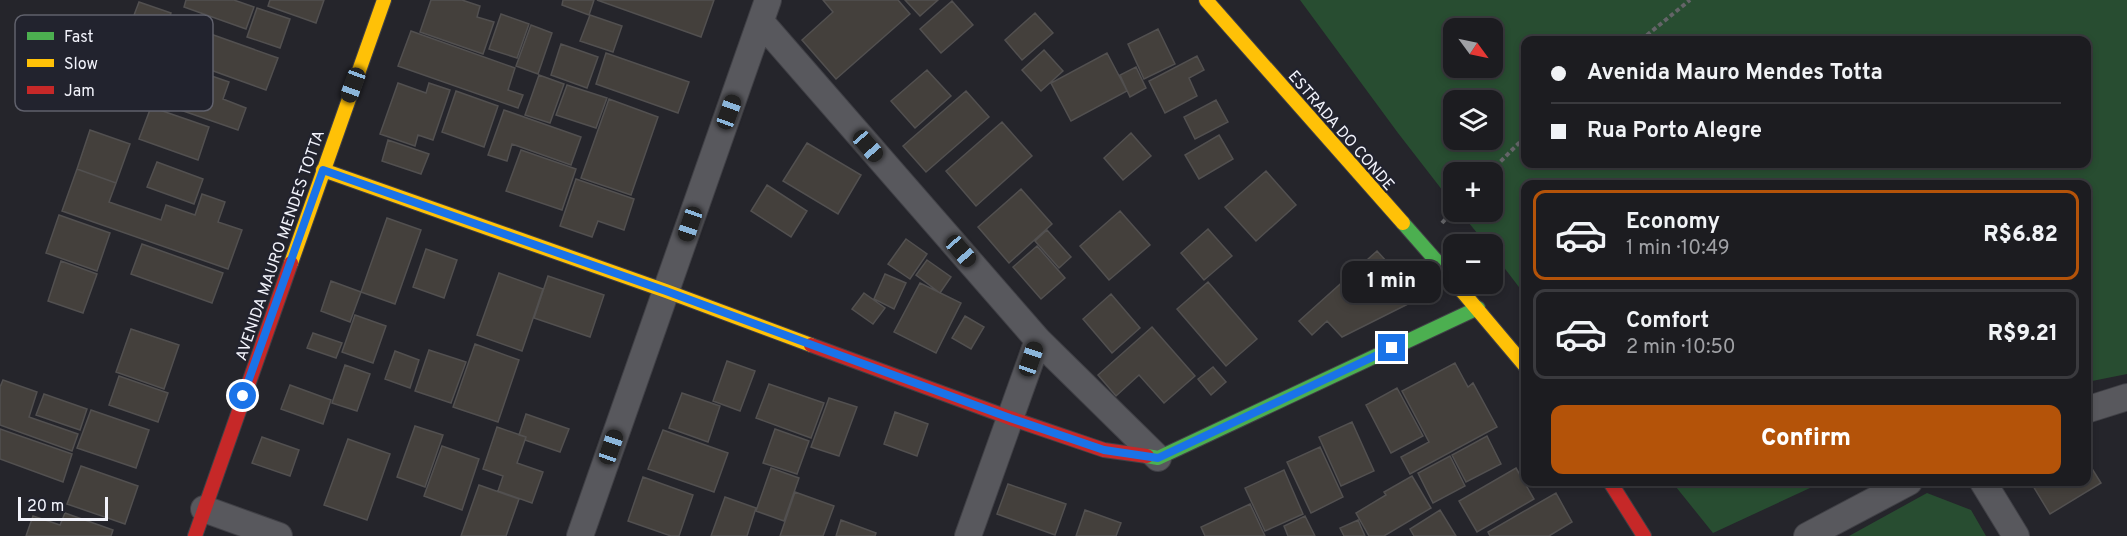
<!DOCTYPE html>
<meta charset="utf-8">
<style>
:root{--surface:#1c1c20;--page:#29292d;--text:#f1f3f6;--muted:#a0a1a5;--line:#3a3a3e;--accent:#b45309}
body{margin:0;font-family:Overpass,sans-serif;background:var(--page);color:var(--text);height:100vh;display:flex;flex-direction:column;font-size:22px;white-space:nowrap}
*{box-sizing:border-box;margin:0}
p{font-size:20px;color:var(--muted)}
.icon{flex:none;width:33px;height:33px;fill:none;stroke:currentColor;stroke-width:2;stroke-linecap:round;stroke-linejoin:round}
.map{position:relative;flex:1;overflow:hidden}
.panel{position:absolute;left:1521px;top:180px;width:570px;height:306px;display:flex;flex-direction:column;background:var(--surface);border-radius:12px;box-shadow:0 3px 9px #0003,0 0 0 2px var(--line)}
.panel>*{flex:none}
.banner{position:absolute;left:1521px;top:36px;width:570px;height:132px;border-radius:12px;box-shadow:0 3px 9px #0003,0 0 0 2px var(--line);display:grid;align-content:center;height:132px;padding:0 30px;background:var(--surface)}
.needle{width:39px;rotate:123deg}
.fabs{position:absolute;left:1443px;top:18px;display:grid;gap:12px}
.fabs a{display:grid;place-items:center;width:60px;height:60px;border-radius:12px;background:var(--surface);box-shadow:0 3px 9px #0003,0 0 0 2px var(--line);font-size:30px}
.scale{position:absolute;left:18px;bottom:15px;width:90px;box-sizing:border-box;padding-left:6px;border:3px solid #f2f3fb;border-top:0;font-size:16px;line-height:21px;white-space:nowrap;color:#f2f3fb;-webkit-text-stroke:4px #22232e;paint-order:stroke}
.end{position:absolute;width:27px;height:27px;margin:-14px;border:8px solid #1a73e8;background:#fff;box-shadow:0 0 0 3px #fff}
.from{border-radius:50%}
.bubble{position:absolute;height:42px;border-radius:12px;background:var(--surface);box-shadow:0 3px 9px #0003,0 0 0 2px var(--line);font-size:20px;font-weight:800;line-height:42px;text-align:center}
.car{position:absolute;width:18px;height:36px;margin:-18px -9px;border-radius:8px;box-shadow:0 0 4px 2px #0007;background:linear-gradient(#222 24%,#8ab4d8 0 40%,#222 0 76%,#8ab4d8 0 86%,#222 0)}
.banner b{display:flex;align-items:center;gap:21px;height:57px;font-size:22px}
.banner b+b{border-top:2px solid var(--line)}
.banner i{width:15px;height:15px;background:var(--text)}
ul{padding:10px 0 0;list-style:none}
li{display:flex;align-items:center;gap:18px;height:90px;margin:0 12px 9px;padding:0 18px;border:3px solid var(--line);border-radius:12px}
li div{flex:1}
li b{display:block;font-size:22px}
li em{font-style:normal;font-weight:800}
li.selected{border-color:var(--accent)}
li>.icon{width:54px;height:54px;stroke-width:1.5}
.action{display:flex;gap:12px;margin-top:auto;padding:12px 30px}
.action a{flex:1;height:69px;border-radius:12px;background:var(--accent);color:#fff;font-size:24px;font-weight:800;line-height:69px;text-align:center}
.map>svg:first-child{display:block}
</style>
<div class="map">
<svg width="2127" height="536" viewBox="0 0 2127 536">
<rect width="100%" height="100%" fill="#25252b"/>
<path fill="#284d31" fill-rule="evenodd" d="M1300 0H2127V374L2087 382 2086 184H1526L1525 295 1493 253 1492 244H1486L1460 212H1492V172H1454L1453 204 1398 133ZM1454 28H1492V68H1454ZM1526 40H2086V164H1526ZM1454 100H1492V140H1454Z
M1672 482H1823L1713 533Z
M1927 493 1971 510 1986 536H1849Z"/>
<path fill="#44403c" stroke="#525050" stroke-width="1.5" d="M186 0H234L254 7 246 29 184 7Z
M270 0H324L316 23 268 6Z
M431 0H462L480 6 477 17 494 22 483 54 420 32Z
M563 0H594L589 15 562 5Z
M597 0H714L701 37Z
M823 0H898L910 14 836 79 802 40 833 12Z
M905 0H938L920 16Z
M952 1 973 25 941 53 920 29Z
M139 2 171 13 161 42 128 31Z
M257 8 290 19 280 48 247 37Z
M1035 13 1053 33 1022 60 1005 40Z
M501 14 529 24 517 58 489 49Z
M590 15 622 26 613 52 580 41Z
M531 25 552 33 538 74 516 66Z
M191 27 278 58 266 90 180 59Z
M1158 29 1175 64 1144 79 1128 44Z
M411 31 515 68 508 90 523 95 518 108 398 66Z
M561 44 598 57 587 88 551 75Z
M1044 50 1063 71 1041 91 1022 70Z
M606 53 689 82 678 113 596 84Z
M1107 53 1127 91 1071 121 1051 83Z
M1197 56 1204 70 1189 78 1197 96 1165 113 1149 81Z
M183 66 229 82 223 99 246 108 238 130 169 106Z
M1136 67 1146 88 1130 97 1120 75Z
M927 70 951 96 915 128 891 101Z
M539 75 564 84 550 123 525 115Z
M398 83 426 93 429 83 450 90 433 140 418 135 415 146 380 134Z
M567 85 607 98 596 128 556 115Z
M456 91 498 106 484 147 442 132Z
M966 91 989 117 926 172 903 146Z
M609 99 658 117 631 195 581 178Z
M1216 100 1228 122 1195 139 1184 117Z
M151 107 209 127 198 160 139 139Z
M504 110 581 137 571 165 512 144 507 161 488 155Z
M1002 122 1032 156 976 206 946 171Z
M90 130 130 144 116 183 77 169Z
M1131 133 1151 156 1123 180 1104 158Z
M1219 135 1233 159 1199 179 1185 155Z
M388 140 429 154 421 174 382 161Z
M807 143 861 175 838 214 783 181Z
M521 150 576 169 562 210 506 191Z
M157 162 203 179 194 204 147 187Z
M77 169 116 183 109 202 161 220 166 205 195 215 202 194 225 202 218 222 242 230 228 269 62 211Z
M1266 171 1296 205 1256 241 1225 207Z
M576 179 634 199 624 230 598 221 592 237 560 226Z
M767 185 807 211 791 237 751 211Z
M1021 189 1052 224 1009 263 978 227Z
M1120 211 1150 245 1109 280 1080 246Z
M59 215 110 233 97 271 46 253Z
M387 218 421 230 395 304 361 292Z
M1208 229 1232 256 1204 280 1181 253Z
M1047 230 1071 257 1059 268 1035 241Z
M906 239 927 254 910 279 888 264Z
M142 244 223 273 212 303 131 274Z
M1037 246 1065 278 1041 299 1013 267Z
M426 249 457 260 444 298 413 287Z
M1377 251 1420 298 1342 337 1327 321 1312 335 1299 321Z
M927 260 951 277 940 293 916 275Z
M61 261 97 274 83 313 48 301Z
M499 273 543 289 522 351 477 335Z
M885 274 906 283 894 309 874 299Z
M548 276 604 295 590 337 534 318Z
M331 281 361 292 350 322 321 311Z
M1208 282 1257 339 1226 366 1177 309Z
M920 283 961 303 936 353 894 332Z
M864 293 885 308 873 324 852 309Z
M1111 294 1140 328 1112 353 1083 319Z
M355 315 386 326 373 363 342 352Z
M965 316 984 327 971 349 952 338Z
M1152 327 1195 376 1164 403 1139 375 1116 396 1098 375Z
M131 329 179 345 164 389 116 372Z
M313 333 342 343 336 358 307 348Z
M475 344 519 360 498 422 453 407Z
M429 350 466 362 451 403 415 391Z
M395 351 419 360 410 388 385 379Z
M727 361 755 371 740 411 713 401Z
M1455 363 1468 387 1473 383 1497 427 1410 474 1401 457 1429 442 1402 391Z
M345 365 370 374 357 411 332 403Z
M1213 367 1226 382 1211 395 1198 379Z
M119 376 168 393 158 422 109 405Z
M3 380 37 392 29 417 78 434 72 451 0 425V387Z
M769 384 824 403 811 438 756 418Z
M290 385 331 400 323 424 281 409Z
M1397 388 1423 436 1391 453 1366 405Z
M682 393 720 406 708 442 669 428Z
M44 394 87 409 80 430 36 415Z
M829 398 857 407 839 456 811 447Z
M91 410 149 430 136 468 77 448Z
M895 412 928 424 917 456 884 444Z
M526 414 569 429 560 452 525 440 526 437 519 435Z
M1352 422 1374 471 1341 486 1319 437Z
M415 426 443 435 425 487 397 477Z
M497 427 526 437 517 463 543 472 532 503 498 491 503 476 483 469Z
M0 429 72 454 63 482 0 459Z
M775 429 809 441 797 474 763 463Z
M663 430 728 453 714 492 648 469Z
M1487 436 1501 464 1466 482 1452 455Z
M262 437 299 450 290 476 252 463Z
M348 439 390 454 367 520 324 505Z
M442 446 479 459 462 510 424 496Z
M1320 447 1343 497 1311 513 1287 462Z
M1450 456 1465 486 1433 503 1418 473Z
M2086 459 2101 483 2050 514 2033 486 2040 482H2086Z
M81 466 138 486 125 524 67 504Z
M771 468 799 478 784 521 756 511Z
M1516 468 1534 499 1477 532 1459 501Z
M1284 470 1303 514 1265 531 1245 488Z
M1412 476 1431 508 1384 536H1369L1356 513 1386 495 1384 492Z
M643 477 693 495 679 536H671L628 521Z
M1008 484 1066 504 1055 535 997 514Z
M479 485 519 499 506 536H461Z
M795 492 834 506 823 536H780Z
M1556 493 1572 522 1549 536H1490L1488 532Z
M725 497 756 508 747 536H711Z
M1250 504 1265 536H1205L1201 527Z
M1085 510 1121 523 1116 536H1076Z
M1440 510 1456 536H1414L1410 529Z
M65 513 113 530 111 536H26L33 516 60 525Z
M1305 516 1315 536H1288L1284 526Z
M841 520 876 533 875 536H836Z
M1358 520 1365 536H1344L1340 528Z"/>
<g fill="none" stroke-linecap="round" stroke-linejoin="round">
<g stroke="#404046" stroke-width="28">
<path id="street" d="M761 22 1038 340 1158 458
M2086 410 2127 397
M1983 482 2016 536
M204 509 279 536
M580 536 768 0
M968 536 1038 340
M1807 536 1909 482"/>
</g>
<g stroke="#404046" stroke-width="16">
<path id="fast" d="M1403 223 1454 281
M1147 456 1158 458 1478 308"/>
</g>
<g stroke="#404046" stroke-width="16">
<path id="slow" d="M1206 0 1403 223
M323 170 666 291 811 345
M291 263 384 0
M1456 284 1526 367"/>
</g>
<g stroke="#404046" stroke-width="16">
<path id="jam" d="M811 345 1010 418 1104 450 1147 456
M1610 482 1644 536
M195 536 291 263"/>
</g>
<path stroke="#646468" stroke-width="4" stroke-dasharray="4.5 3" stroke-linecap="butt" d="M1641 40 1690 0
M1490 172 1526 136
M1442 223 1454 210"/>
<use href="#street" stroke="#58585d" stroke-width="26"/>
<use href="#fast" stroke="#4caf50" stroke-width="14"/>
<use href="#slow" stroke="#ffc107" stroke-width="14"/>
<use href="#jam" stroke="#c62828" stroke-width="14"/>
</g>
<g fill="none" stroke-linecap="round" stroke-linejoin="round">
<path stroke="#1a73e8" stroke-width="8" d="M243 396 323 170 666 291 1010 418 1104 450 1158 458 1392 348"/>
</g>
<g text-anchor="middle" stroke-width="4.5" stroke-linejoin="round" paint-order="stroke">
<g font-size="16" fill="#f2f3fb" stroke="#22232e">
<text transform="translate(1342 130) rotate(49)" y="6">ESTRADA DO CONDE</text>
<text transform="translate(279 245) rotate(-71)" y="6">AVENIDA MAURO MENDES TOTTA</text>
</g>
</g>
<rect x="15" y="15" width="198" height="96" rx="9" fill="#22232e" stroke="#60616c" stroke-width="1.5"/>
<rect x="27" y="32" width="27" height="8" fill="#4caf50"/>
<rect x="27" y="59" width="27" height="8" fill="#ffc107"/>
<rect x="27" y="86" width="27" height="8" fill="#c62828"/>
<g font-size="16" fill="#f2f3fb">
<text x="64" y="42">Fast</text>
<text x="64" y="69">Slow</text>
<text x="64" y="96">Jam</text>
</g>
</svg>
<div class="fabs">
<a><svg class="needle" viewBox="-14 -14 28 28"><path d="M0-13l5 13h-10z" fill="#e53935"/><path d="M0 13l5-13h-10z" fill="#a0a1a5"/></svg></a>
<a><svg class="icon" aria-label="layers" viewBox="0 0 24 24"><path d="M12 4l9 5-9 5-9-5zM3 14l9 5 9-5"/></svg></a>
<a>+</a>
<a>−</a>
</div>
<div class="scale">20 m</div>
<i class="end from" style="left:243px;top:396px"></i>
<i class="end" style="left:1392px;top:348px"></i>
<div class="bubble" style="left:1342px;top:261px;width:99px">1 min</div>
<i class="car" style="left:353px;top:85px;rotate:200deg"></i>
<i class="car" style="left:729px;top:112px;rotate:20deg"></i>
<i class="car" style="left:868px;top:146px;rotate:139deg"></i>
<i class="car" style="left:690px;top:224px;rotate:199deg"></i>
<i class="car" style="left:961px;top:251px;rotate:139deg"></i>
<i class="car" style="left:1031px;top:359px;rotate:19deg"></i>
<i class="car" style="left:611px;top:447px;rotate:19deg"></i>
<div class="banner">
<b><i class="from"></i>Avenida Mauro Mendes Totta</b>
<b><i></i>Rua Porto Alegre</b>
</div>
<section class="panel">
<ul>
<li class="selected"><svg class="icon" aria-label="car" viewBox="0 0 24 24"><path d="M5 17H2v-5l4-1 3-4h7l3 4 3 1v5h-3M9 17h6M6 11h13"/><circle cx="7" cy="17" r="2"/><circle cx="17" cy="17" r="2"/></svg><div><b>Economy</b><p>1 min · 10:49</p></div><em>R$6.82</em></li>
<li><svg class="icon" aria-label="car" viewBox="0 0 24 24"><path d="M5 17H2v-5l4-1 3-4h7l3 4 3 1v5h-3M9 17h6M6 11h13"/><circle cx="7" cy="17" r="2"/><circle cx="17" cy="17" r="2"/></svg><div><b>Comfort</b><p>2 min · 10:50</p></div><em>R$9.21</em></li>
</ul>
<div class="action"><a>Confirm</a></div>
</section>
</div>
